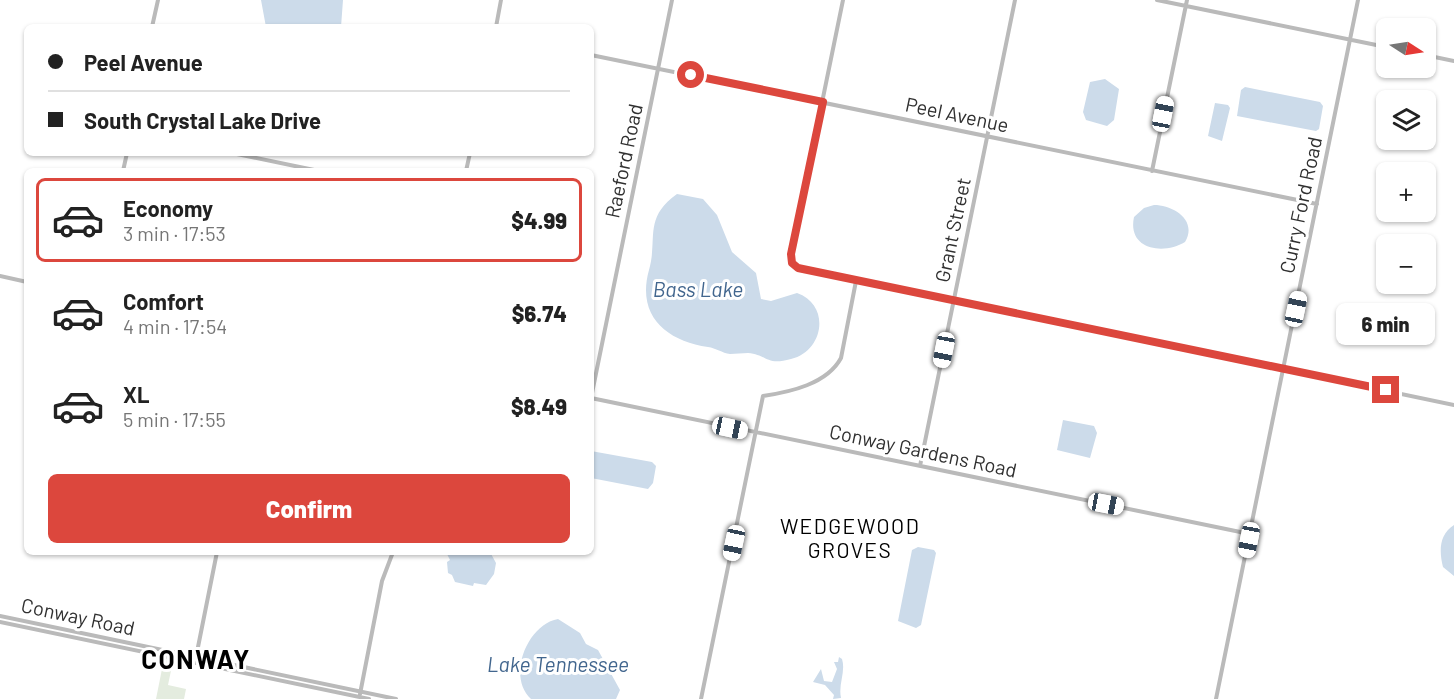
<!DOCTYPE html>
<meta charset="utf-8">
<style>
:root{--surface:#fff;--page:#f6f6f6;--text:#222;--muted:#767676;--line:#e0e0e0;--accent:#dc473d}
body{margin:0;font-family:Barlow,sans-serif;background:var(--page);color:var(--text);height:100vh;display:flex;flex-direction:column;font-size:22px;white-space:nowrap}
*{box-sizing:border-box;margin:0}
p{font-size:20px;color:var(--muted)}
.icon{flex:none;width:33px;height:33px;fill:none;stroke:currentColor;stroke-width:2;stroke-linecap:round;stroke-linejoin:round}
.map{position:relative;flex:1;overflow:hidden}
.sheet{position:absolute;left:24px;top:168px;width:570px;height:387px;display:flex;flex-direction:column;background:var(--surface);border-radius:9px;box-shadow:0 2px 4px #0004}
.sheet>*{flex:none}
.banner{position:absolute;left:24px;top:24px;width:570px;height:132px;border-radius:9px;box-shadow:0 2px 4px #0004;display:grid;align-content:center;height:132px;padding:0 24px;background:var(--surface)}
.needle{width:39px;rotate:102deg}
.fabs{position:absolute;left:1376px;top:18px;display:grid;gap:12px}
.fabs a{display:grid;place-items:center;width:60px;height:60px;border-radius:9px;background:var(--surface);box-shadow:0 2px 4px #0004;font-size:30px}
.end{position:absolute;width:27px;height:27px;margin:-14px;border:8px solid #dc473d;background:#fff;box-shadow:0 0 0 3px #fff}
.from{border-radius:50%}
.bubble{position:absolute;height:42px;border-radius:9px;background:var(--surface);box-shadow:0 2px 4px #0004;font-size:20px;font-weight:800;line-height:42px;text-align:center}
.car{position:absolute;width:18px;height:36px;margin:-18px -9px;border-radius:8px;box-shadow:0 0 4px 2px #0007;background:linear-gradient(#fff 24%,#345 0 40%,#fff 0 76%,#345 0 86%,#fff 0)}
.banner b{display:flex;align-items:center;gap:21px;height:57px;font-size:22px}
.banner b+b{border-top:2px solid var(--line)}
.banner i{width:15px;height:15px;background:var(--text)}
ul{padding:10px 0 0;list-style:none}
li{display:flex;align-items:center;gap:18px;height:84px;margin:0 12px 9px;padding:0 12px;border:3px solid transparent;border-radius:9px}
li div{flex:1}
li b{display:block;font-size:22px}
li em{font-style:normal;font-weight:800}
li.selected{border-color:var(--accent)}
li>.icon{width:54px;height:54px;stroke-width:1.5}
.cta{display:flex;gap:12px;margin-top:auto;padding:12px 24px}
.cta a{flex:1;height:69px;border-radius:9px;background:var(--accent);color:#fff;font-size:24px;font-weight:800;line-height:69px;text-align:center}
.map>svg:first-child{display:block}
</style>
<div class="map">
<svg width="1454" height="699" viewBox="0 0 1454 699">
<rect width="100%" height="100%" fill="#fff"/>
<path fill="#e4ecdf" d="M164 659 173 661 168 685 186 689 184 699H156Z"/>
<path fill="#ccdbea" d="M261 0H343L341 27H266Z
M1105 79 1119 89 1114 120 1107 126 1086 120 1083 112 1090 82Z
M1245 87 1320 102 1323 106 1319 129 1316 131 1237 116 1241 90Z
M1215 103 1228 105 1230 108 1222 141 1208 136Z
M677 194 703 199 717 215 732 252 756 273 761 299 771 301 797 293C831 305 824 351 791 359 766 366 768 355 748 353 742 353 736 354 730 354 722 353 716 348 708 347 667 341 636 316 649 270 658 239 643 218 677 194Z
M1154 205C1173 205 1198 220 1185 242 1164 255 1127 250 1134 217L1144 208Z
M1063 420 1094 426 1097 433 1090 458 1057 450Z
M591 451 652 462 656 466 653 483 648 489 591 478Z
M1454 525V576L1443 567C1439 552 1439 534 1454 525Z
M918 547 934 550 936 553 921 625 916 628 898 621 912 550Z
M446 552H480L485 555 490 552 496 563 494 574 486 585 474 583 473 586 455 582 452 575 448 573 447 562 450 560Z
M558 619 580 633 586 644 598 650 620 690 616 699H531C506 676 528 624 558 619Z
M839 657 842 659C846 672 838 684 841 698L833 699 834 695 825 685 813 682 821 669 824 681 832 682 837 669 834 662H838Z"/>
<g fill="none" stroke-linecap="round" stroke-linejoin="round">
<path stroke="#bababa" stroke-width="4" d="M843 0 791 254 792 263 795 267 1454 405
M1157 0 1386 47
M152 27 158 0
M496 27 501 0
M591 55 1317 204
M1425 55 1454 61
M232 153 319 171
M123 171 127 153
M466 171 470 153
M1152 171 1187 0
M0 276 27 282
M591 398 1250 534
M591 398 672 0
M920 466 1015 0
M0 616 396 699
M0 622 369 699
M196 657 217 552
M360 694 382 581 393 552
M701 699 763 396C790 392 827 384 841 358L856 281
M1216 699 1358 0"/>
</g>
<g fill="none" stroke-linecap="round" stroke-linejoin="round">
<path stroke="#dc473d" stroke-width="8" d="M691 75 823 102 791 254 792 263 798 268 1386 390"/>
</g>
<g text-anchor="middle" stroke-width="6" stroke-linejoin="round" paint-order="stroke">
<g font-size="20" fill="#303030" stroke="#fff">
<text transform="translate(957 115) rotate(12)" y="7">Peel Avenue</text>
<text transform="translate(624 161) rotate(-78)" y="7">Raeford Road</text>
<text transform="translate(1301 205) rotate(-78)" y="7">Curry Ford Road</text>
<text transform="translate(953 230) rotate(-78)" y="7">Grant Street</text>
<text transform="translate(923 451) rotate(12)" y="7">Conway Gardens Road</text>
<text transform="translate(78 617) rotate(12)" y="7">Conway Road</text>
</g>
<g font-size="21" font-style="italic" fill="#42668e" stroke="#fff">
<text x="698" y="297">Bass Lake</text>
<text x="558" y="672">Lake Tennessee</text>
</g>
<g font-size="21" letter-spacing="1.5" fill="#000" stroke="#fff">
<text x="850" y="534">WEDGEWOOD<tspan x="850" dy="24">GROVES</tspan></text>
</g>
<g font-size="26" font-weight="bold" letter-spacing="1.5" fill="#000" stroke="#fff">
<text x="196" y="669">CONWAY</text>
</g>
</g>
</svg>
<div class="fabs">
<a><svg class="needle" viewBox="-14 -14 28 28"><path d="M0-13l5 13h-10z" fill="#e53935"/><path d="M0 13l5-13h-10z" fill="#767676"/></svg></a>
<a><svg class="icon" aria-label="layers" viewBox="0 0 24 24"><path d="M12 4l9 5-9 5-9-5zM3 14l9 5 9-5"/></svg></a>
<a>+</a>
<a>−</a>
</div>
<i class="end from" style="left:691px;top:75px"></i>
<i class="end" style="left:1386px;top:390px"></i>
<div class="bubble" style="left:1336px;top:303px;width:99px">6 min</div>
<i class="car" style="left:1163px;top:114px;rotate:11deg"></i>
<i class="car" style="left:1296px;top:309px;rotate:12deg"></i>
<i class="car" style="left:944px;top:350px;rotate:191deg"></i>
<i class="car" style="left:730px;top:428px;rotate:102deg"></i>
<i class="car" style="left:1106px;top:504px;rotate:101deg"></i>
<i class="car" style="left:1249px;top:540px;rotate:191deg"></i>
<i class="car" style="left:734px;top:543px;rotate:192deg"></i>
<div class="banner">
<b><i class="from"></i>Peel Avenue</b>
<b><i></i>South Crystal Lake Drive</b>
</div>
<section class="sheet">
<ul>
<li class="selected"><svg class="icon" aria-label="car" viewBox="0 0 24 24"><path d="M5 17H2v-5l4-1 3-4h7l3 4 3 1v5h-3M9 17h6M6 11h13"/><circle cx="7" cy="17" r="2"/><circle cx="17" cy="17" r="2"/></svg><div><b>Economy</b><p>3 min · 17:53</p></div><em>$4.99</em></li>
<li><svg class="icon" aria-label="car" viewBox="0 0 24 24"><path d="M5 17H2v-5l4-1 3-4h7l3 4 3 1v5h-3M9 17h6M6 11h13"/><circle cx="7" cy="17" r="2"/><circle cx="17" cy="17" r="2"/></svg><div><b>Comfort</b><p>4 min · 17:54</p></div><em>$6.74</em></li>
<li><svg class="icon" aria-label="car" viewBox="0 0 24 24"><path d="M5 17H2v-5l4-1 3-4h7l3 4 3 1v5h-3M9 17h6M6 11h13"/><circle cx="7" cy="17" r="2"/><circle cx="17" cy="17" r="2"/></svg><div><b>XL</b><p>5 min · 17:55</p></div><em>$8.49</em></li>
</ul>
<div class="cta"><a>Confirm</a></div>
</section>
</div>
